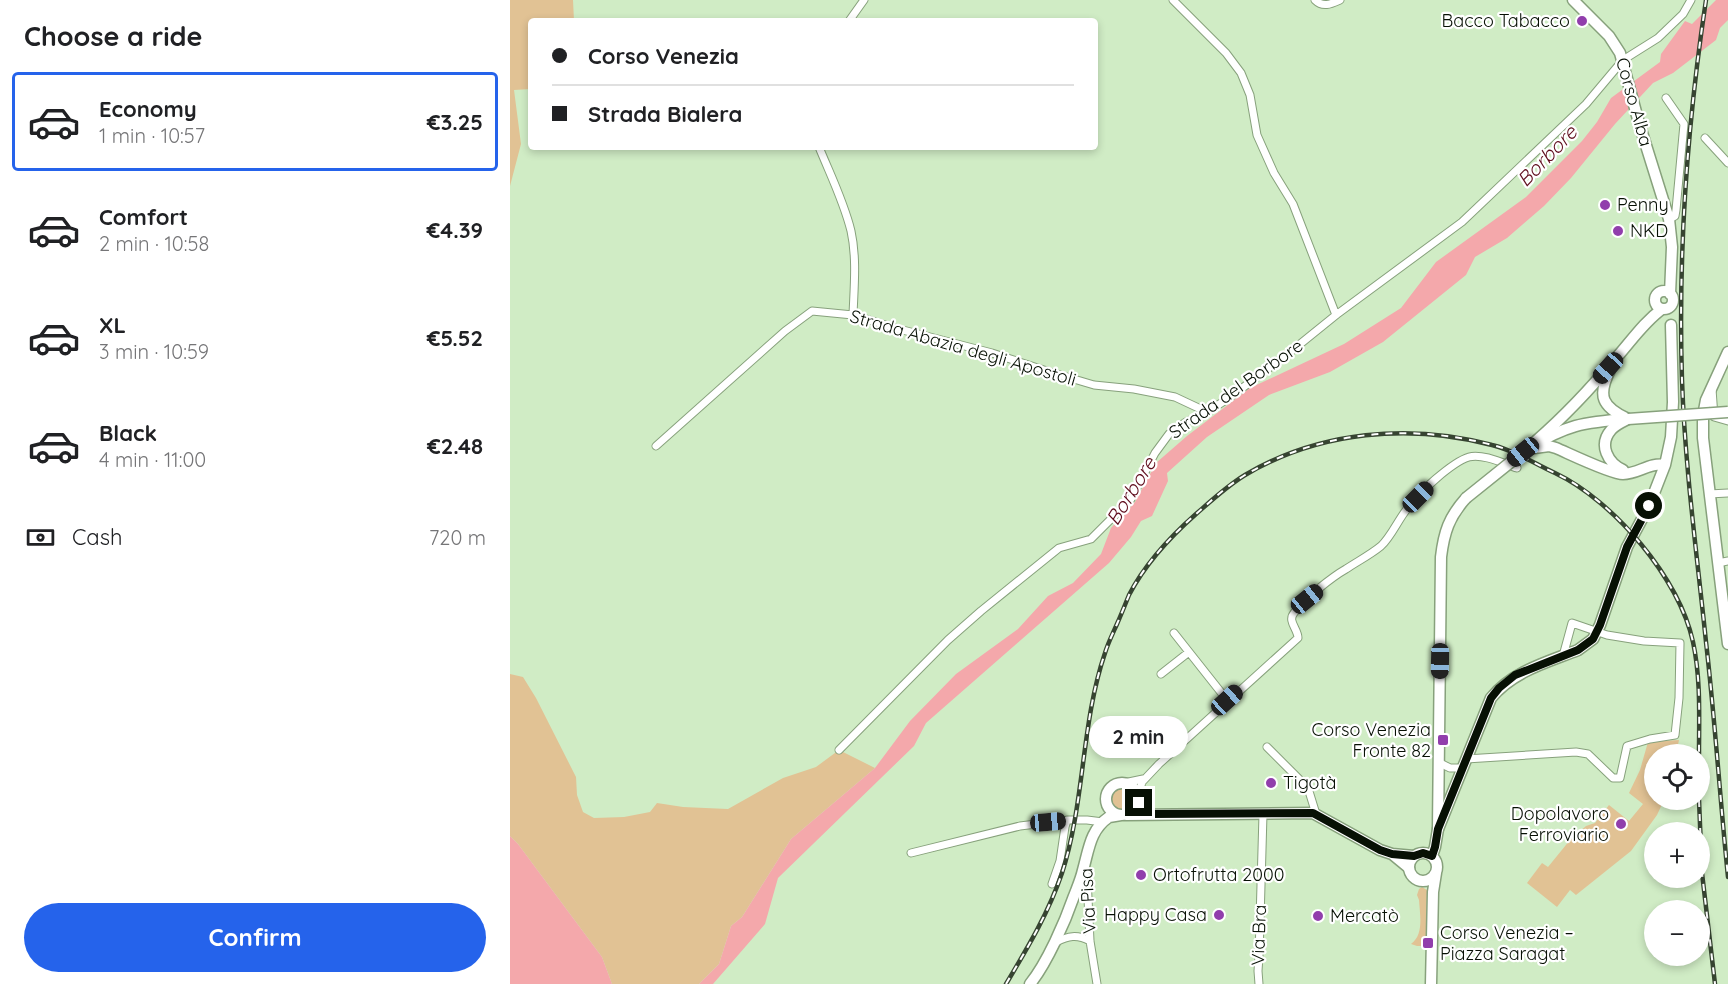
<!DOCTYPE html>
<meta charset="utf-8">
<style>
:root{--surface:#fff;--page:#f2f2f2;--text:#202124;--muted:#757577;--line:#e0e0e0;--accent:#2563eb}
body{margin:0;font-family:Quicksand,sans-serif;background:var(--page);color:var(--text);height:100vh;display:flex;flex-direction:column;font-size:22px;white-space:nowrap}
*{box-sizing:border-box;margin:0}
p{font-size:20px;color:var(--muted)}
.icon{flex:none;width:33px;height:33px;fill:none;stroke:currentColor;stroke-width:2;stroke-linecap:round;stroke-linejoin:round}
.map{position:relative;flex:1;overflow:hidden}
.side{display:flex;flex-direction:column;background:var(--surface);width:510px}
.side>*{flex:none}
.hud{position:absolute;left:18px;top:18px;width:570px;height:132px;border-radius:6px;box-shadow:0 3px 9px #0003;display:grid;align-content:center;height:132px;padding:0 24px;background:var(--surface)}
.fabs{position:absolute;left:1134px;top:744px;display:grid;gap:12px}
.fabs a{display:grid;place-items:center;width:66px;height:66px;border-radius:50%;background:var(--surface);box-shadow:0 3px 9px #0003;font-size:30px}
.end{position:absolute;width:27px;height:27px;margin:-14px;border:8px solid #071004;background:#fff;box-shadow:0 0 0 3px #fff}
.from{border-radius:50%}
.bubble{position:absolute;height:42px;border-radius:21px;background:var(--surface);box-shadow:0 3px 9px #0003;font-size:20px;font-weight:700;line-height:42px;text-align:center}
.car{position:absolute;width:18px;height:36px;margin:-18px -9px;border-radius:8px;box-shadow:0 0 4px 2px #0007;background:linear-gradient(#222 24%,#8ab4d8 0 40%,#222 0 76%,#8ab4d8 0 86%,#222 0)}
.hud b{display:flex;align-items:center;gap:21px;height:57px;font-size:22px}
.hud b+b{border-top:2px solid var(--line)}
.hud i{width:15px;height:15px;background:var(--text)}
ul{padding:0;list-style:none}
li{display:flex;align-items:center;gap:18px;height:99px;margin:0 12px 9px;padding:0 12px;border:3px solid transparent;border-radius:6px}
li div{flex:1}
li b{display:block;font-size:22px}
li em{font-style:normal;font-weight:700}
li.current{border-color:var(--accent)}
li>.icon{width:54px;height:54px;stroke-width:1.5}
h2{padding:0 24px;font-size:27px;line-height:72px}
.pay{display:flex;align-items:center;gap:15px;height:66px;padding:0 24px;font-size:22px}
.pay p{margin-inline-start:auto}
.action{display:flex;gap:12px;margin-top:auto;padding:12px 24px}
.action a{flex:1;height:69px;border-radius:36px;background:var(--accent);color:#fff;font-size:24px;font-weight:700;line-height:69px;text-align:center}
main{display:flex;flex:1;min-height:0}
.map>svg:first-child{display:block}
</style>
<main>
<section class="side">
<h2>Choose a ride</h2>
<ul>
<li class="current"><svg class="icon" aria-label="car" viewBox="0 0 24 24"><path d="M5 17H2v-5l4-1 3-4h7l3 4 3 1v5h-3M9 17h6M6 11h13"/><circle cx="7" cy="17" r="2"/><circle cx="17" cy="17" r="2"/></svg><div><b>Economy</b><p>1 min · 10:57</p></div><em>€3.25</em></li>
<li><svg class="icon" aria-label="car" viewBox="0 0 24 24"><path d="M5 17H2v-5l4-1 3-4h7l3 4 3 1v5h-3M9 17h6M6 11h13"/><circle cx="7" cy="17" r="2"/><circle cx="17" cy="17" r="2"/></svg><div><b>Comfort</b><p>2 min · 10:58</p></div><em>€4.39</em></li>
<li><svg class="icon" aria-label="car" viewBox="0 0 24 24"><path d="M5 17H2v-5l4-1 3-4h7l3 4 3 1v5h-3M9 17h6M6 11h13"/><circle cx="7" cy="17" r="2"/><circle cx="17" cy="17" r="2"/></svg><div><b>XL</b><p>3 min · 10:59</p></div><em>€5.52</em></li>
<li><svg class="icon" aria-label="car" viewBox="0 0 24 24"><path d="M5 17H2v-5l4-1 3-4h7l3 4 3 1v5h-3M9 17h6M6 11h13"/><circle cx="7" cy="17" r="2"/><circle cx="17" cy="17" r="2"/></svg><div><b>Black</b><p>4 min · 11:00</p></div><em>€2.48</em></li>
</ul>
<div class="pay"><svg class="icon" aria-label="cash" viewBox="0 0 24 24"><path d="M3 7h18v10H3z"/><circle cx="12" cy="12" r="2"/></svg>Cash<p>720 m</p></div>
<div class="action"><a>Confirm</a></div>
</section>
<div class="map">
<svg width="1218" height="984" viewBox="0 0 1218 984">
<rect width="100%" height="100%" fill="#d0ecc5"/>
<path fill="#e1c294" d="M0 0H63L64 21H21V89L4 90 11 144 0 186Z
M0 674 13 677 26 698 66 777 67 795 73 812 84 818 114 817 140 812 147 803 173 807 218 809 273 778 306 767 329 750 365 768 281 839 232 917 221 926 209 964 189 984H102L92 957 8 844 0 836Z
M1169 740 1166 754H1144V800H1154L1147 815 1121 851 1066 895 1060 890 1047 907 1017 883 1032 863 1038 867 1060 840 1076 826 1085 823 1099 805 1119 821 1133 804 1119 793 1130 770 1138 742Z
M601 799a11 11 0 1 1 22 0a11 11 0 1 1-22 0Z
M912 887 917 890 916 946H907L901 944C914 935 910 915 909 900L907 895 909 889Z"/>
<path fill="#f4a8ab" d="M1206 0H1218V20L1210 28 1206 40 1163 73 1143 83 1105 124 1061 178 1034 206 997 238 965 257 956 275 873 342 820 372 759 395 697 437 657 473 658 481 642 516 631 521 621 537 599 563 416 723 404 746 268 878 255 924 203 984H189L209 964 221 926 232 917 281 839 365 768 400 721 446 674 508 629 538 596 563 583 591 554 601 528 625 502 646 463 677 436 740 388 834 344 891 308 926 262 1016 197 1072 141 1087 122 1101 98 1150 62 1151 54 1175 21 1182 24Z
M0 836 8 844 92 957 102 984H0Z"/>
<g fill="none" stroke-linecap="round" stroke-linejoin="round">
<g stroke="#87a17c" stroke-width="9">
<path id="street" d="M663 0 716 53 731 73 740 95 747 135 764 173 783 204 826 315
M805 0C813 8 821 4 830 0
M339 21 354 0
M1156 98 1174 124 1166 210 1165 216 1159 219
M1195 138 1218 163
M309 147C320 174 334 202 341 231 347 258 344 288 343 315
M1202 389 1204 417 1218 421
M146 446 275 331 302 311 343 315 385 328 482 353 540 372 584 385 624 389 665 397 697 412
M1199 494 1218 493
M1208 563 1218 561
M664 633 717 700
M651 674 679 652
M757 747 798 788 806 814
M329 750 438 640 471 611 549 548 581 539 621 499 645 453 659 434 676 422 697 412 719 398 779 353 826 315 952 222 1076 104 1113 60 1148 38 1173 14 1181 0
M956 759 1066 752 1078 754 1103 778H1110L1117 746 1140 739 1165 735 1169 698 1170 643 1134 641 1097 635 1062 623 1053 656
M928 762 940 768H952
M614 783 633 779
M628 796 632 782 649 764 788 638C788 629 777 621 784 613 794 599 822 577 836 569 848 561 860 555 871 546 881 537 888 520 897 509 907 494 942 462 959 457 972 453 995 464 1007 468
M401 853 510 826 559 820H577L593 822
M573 871 577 877 580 941 587 984
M542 884 550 861 555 827 557 820
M546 942C558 936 567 934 580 941
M749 984 748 971 749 956 753 814"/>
</g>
<g stroke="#87a17c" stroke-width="13">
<path id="secondary" d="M1063 0 1099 36 1110 53 1129 123 1159 219 1162 247 1160 294
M1145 300a9 9 0 1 1 18 0a9 9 0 1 1-18 0Z
M1100 370C1087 396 1092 407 1118 419
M1026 441C1056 415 1082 387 1107 357 1122 340 1134 322 1152 309
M1017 449 1039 446 1046 448C1060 454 1101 474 1113 474 1128 474 1140 462 1155 465
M1113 470C1098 463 1088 445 1101 430 1105 425 1112 422 1118 419
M596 799a16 16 0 1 1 32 0a16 16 0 1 1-32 0Z
M616 815 803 813 870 850 882 854 904 856
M928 829 981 698C1003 671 1038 662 1068 650L1083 639 1090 625 1117 547 1139 506 1155 465 1161 437 1163 402 1161 325
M882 854 899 868
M520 984C537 963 555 922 564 896 567 888 571 879 573 870 579 849 580 830 599 817L611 815"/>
</g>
<g stroke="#87a17c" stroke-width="13">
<path id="primary" d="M1218 352 1196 400 1193 416V438L1218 644
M1017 449C1056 425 1073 422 1118 419
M899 867a14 14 0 1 1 28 0a14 14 0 1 1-28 0Z
M922 856 925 847 928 829 931 557C934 532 939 517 956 498
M921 984 923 892 926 873"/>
</g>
<use href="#street" stroke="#fff" stroke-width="7"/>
<use href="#secondary" stroke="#fff" stroke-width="10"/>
<use href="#primary" stroke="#fff" stroke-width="10"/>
<g stroke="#364431" stroke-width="4.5">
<path id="rail" d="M1196 0C1177 126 1168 253 1172 380 1175 468 1187 555 1196 642 1205 720 1210 799 1218 877
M1189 800 1192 873 1205 984
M496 984C518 947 538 914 552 873 575 802 571 723 595 653 598 643 603 633 607 624 611 615 615 605 619 595 635 564 660 537 686 514 702 500 717 486 735 475 809 431 900 423 982 445 1004 450 1025 464 1045 473 1104 501 1169 578 1183 642 1191 679 1189 718 1189 754"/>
</g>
<use href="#rail" stroke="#fff" stroke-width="2" stroke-dasharray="7" stroke-linecap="butt"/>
<g stroke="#87a17c" stroke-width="13" stroke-linecap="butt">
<path id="primary-bridge" d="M1118 419 1218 412
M956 498 1017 449"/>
</g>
<use href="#primary-bridge" stroke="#fff" stroke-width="10"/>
</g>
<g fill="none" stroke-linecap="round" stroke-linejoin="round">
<path stroke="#071004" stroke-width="8" d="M629 803 636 813 639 814 803 813 870 850 882 854 904 856 913 853 922 856 925 847 928 829 981 698 989 688 1005 675 1068 650 1083 639 1090 625 1117 547 1139 506"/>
</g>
<g fill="#913eac" stroke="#fff" stroke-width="2">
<circle cx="1072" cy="21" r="6"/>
<circle cx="1095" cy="205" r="6"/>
<circle cx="1108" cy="231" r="6"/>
<rect x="927" y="734" width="12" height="12" rx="3"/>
<circle cx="761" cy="783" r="6"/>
<circle cx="1111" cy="824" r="6"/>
<circle cx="631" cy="875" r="6"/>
<circle cx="709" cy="915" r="6"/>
<circle cx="808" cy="916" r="6"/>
<rect x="912" y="937" width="12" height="12" rx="3"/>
</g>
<g text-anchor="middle" stroke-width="4.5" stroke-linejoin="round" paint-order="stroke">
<g font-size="18" fill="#071004" stroke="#fff" text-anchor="start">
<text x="1060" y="27" text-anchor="end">Bacco Tabacco</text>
<text x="1107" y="211">Penny</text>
<text x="1120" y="237">NKD</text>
<text x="921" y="736" text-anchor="end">Corso Venezia<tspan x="921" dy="21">Fronte 82</tspan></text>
<text x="773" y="789">Tigotà</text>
<text x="1099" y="820" text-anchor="end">Dopolavoro<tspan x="1099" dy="21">Ferroviario</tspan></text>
<text x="643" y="881">Ortofrutta 2000</text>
<text x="697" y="921" text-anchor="end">Happy Casa</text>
<text x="820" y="922">Mercatò</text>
<text x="930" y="939">Corso Venezia –<tspan x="930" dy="21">Piazza Saragat</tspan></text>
</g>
<g font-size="18" fill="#071004" stroke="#fff">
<text transform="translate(1124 102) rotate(74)" y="6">Corso Alba</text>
<text transform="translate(453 348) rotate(16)" y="6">Strada Abazia degli Apostoli</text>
<text transform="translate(726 389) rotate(-35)" y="6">Strada del Borbore</text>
<text transform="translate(578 901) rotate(-93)" y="6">Via Pisa</text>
<text transform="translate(749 935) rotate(-88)" y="6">Via Bra</text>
</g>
<g font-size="20" font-style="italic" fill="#5f0c1c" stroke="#fff">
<text transform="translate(1037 156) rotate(-46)" y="7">Borbore</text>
<text transform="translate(621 491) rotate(-58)" y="7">Borbore</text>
</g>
</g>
</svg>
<div class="fabs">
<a><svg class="icon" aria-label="locate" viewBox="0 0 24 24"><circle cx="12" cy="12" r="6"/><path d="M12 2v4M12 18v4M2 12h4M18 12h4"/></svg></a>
<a>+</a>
<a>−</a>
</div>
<i class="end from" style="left:1139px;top:506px"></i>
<i class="end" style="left:629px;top:803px"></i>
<div class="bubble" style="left:579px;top:716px;width:99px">2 min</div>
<i class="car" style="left:1098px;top:368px;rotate:222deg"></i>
<i class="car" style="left:1013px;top:452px;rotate:231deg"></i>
<i class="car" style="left:908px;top:497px;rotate:45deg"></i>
<i class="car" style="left:797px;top:599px;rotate:51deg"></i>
<i class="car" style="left:930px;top:661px;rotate:181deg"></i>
<i class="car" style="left:717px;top:700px;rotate:48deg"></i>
<i class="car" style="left:538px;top:822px;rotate:85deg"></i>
<div class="hud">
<b><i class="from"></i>Corso Venezia</b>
<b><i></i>Strada Bialera</b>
</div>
</div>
</main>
